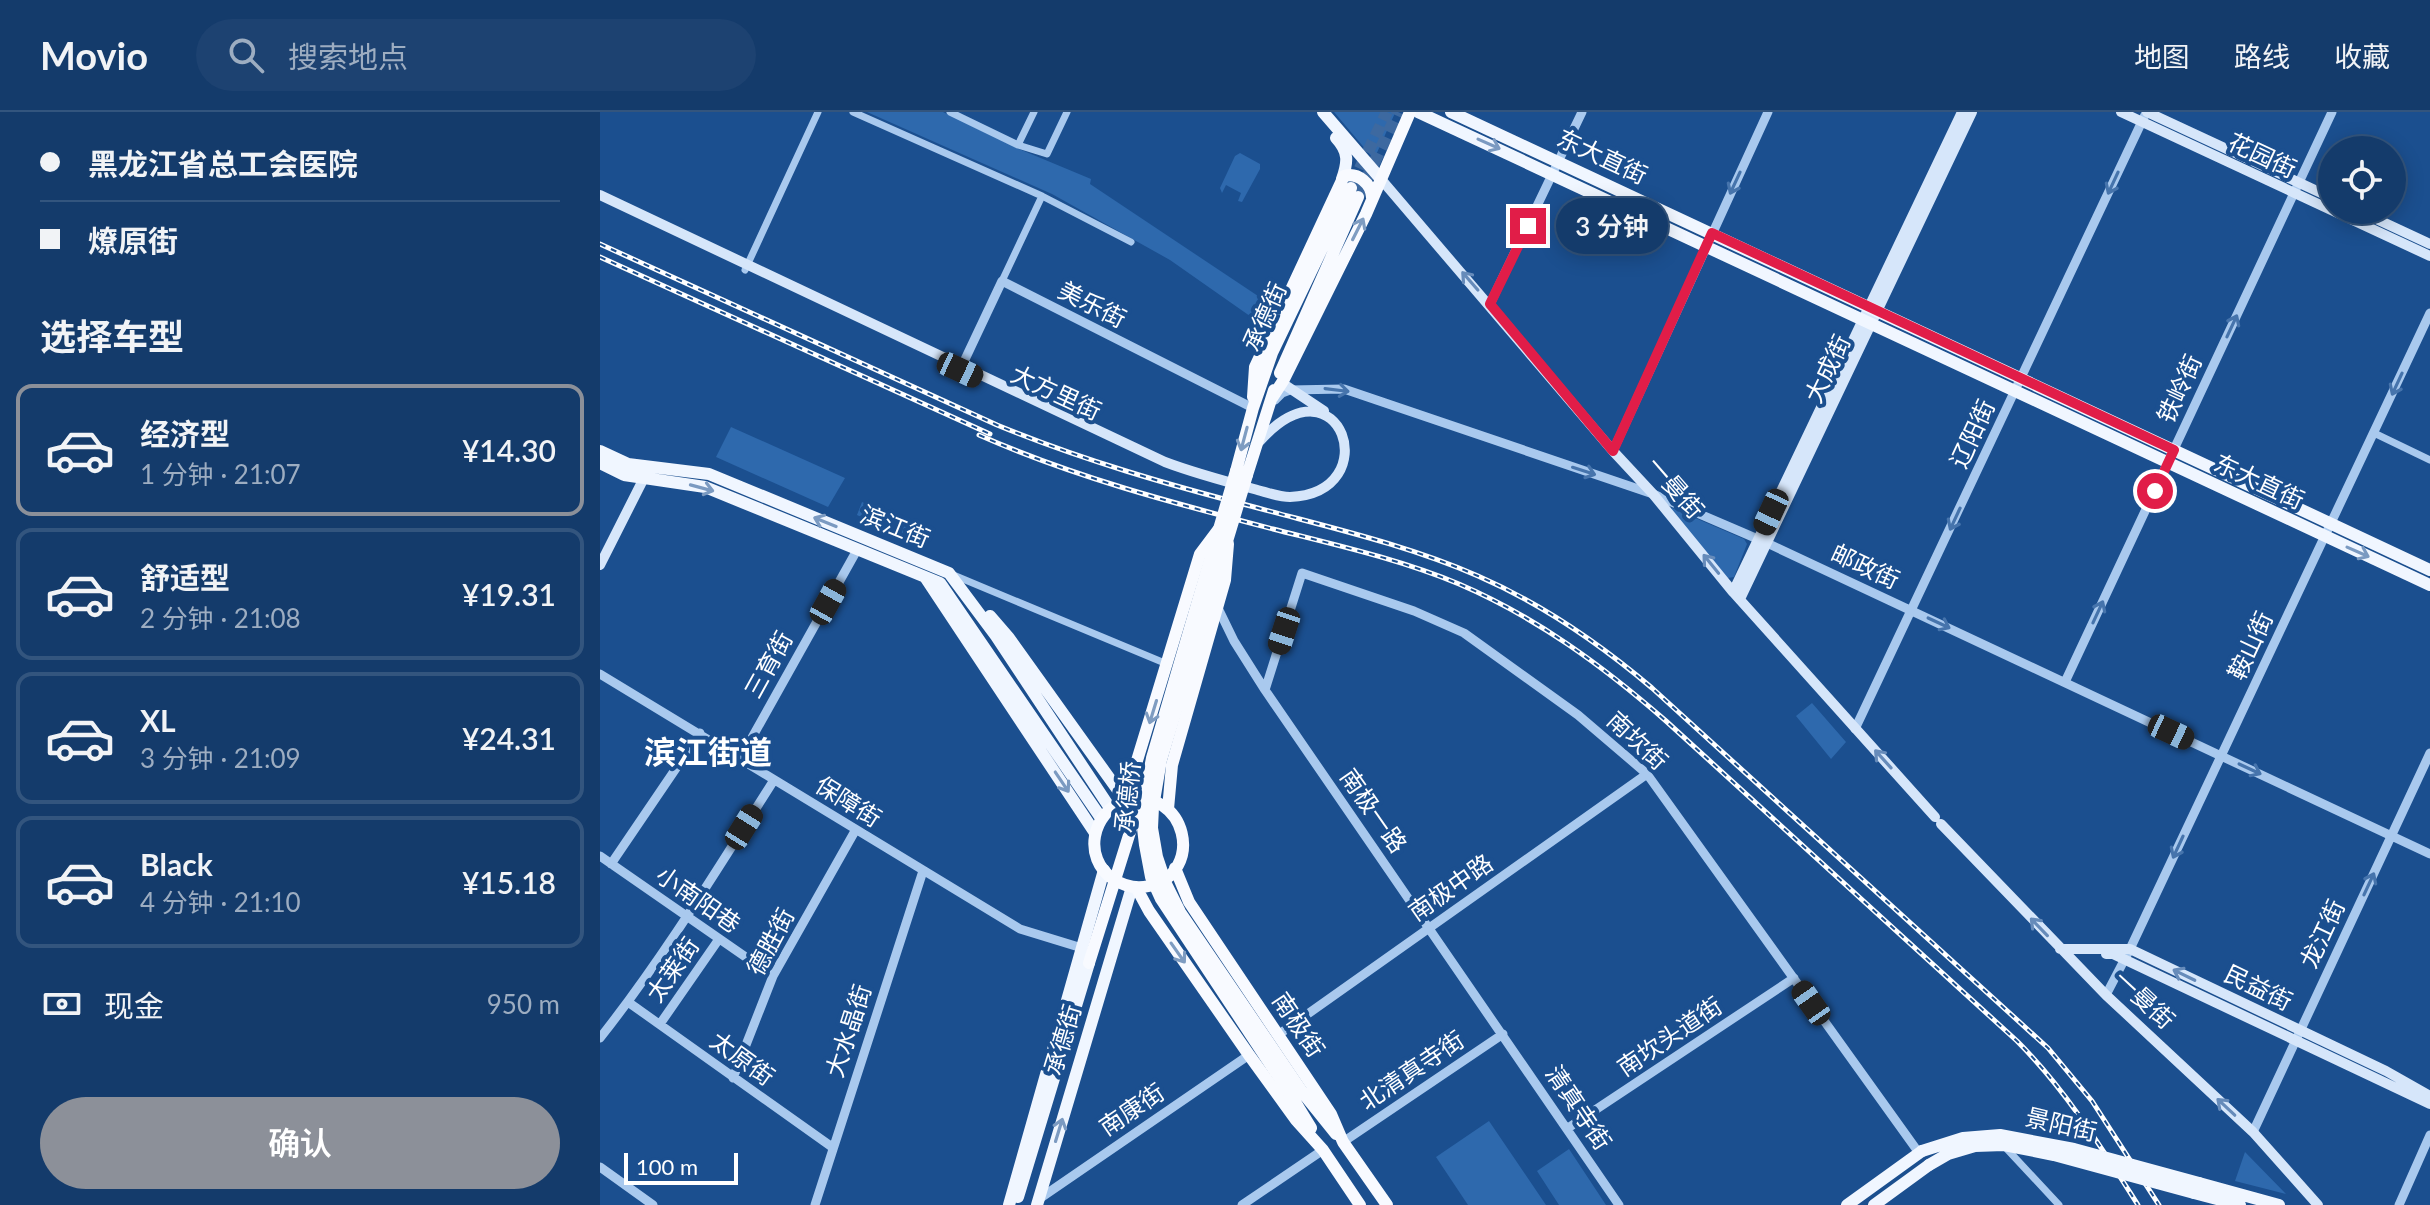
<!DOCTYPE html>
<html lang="zh">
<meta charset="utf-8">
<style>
:root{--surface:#143b6b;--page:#1d4271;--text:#f1f3f6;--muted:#9dadc1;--line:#33557e;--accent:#8c9099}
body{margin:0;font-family:Lato,"Noto Sans SC",sans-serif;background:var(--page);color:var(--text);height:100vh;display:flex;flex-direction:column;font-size:30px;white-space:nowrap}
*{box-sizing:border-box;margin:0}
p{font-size:26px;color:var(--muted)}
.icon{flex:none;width:44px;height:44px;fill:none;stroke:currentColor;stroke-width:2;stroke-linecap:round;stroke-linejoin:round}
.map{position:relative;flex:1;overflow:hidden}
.details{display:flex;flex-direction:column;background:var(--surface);width:600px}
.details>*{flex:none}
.hud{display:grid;align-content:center;height:176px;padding:0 40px;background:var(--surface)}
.controls{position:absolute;left:1718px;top:24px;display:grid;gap:16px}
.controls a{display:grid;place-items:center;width:88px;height:88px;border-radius:50%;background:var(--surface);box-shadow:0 4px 20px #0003,0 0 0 2px var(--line);font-size:40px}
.scale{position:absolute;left:24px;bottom:20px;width:114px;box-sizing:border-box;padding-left:8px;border:4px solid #fff;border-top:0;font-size:22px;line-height:28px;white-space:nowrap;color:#fff;-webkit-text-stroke:6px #1b4f8f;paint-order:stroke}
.end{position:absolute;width:36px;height:36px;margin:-18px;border:10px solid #e11d48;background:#fff;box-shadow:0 0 0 4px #fff}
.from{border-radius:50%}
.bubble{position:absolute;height:56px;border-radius:28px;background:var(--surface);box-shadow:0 4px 20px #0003,0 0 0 2px var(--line);font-size:26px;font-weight:600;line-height:56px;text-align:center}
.car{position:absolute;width:24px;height:48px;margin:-24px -12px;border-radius:10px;box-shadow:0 0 6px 2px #0007;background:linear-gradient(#222 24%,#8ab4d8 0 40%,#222 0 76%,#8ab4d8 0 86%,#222 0)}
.hud b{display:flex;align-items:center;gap:28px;height:76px;font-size:30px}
.hud b+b{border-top:2px solid var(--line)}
.hud i{width:20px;height:20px;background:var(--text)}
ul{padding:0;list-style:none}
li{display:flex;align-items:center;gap:24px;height:132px;margin:0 16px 12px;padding:0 24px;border:4px solid var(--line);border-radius:16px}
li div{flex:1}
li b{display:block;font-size:30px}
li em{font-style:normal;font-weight:600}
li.current{border-color:var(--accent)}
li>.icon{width:72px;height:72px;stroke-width:1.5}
h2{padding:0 40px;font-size:36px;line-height:96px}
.pay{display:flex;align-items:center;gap:20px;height:88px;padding:0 40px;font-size:30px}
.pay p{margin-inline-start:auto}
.cta{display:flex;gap:16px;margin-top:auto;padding:16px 40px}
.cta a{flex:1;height:92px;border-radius:48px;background:var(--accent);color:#fff;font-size:32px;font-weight:600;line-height:92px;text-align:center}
header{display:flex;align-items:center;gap:48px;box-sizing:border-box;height:112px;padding:0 40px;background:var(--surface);border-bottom:2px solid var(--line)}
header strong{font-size:38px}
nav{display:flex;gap:44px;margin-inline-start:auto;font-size:28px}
.search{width:560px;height:72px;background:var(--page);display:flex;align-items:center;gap:20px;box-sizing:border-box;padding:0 28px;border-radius:44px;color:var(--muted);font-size:30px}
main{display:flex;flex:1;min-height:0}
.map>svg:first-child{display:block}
</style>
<header>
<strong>Movio</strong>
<div class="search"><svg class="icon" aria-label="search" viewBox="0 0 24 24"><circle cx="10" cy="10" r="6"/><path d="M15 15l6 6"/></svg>搜索地点</div>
<nav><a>地图</a><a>路线</a><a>收藏</a></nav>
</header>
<main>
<section class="details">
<div class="hud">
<b><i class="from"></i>黑龙江省总工会医院</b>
<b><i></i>燎原街</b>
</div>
<h2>选择车型</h2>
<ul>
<li class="current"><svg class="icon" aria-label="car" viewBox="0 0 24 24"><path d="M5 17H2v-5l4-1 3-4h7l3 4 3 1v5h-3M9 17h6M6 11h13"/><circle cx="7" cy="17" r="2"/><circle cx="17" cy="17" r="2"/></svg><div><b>经济型</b><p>1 分钟 · 21:07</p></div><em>¥14.30</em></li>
<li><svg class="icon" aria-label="car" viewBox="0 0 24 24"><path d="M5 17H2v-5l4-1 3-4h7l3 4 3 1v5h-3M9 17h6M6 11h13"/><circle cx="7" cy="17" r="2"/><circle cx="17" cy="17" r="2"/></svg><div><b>舒适型</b><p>2 分钟 · 21:08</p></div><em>¥19.31</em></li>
<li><svg class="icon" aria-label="car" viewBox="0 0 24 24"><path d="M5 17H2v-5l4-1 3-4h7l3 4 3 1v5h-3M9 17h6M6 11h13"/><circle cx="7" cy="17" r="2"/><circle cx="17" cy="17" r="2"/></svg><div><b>XL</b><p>3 分钟 · 21:09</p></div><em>¥24.31</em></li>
<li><svg class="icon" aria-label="car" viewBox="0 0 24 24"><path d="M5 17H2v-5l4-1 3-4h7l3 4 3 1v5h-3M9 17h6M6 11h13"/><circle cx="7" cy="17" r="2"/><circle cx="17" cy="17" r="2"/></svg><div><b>Black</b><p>4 分钟 · 21:10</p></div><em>¥15.18</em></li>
</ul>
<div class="pay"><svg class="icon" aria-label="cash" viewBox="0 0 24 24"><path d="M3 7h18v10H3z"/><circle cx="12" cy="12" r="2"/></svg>现金<p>950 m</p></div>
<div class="cta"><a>确认</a></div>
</section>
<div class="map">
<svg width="1830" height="1093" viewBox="0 0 1830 1093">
<rect width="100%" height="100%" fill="#1b4f8f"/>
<path fill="#2e69ad" d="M267 0H343L419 37 491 67 490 72 667 190 657 209 570 148 452 82Z
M734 0H795V1L775 45H772Z
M640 41 660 52V57L642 90 638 89 641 81 626 73 622 81 620 76 635 44Z
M131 315 245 366 228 395 116 345Z
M262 390 327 421 322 433 257 403Z
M1072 396 1144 427 1147 432 1134 465 1128 466 1070 400Z
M1212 591 1246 630 1231 647 1196 604Z
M889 1009 946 1093H868L836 1045Z
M969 1037 1006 1093H959L937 1059Z
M1645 1040 1686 1082 1635 1069Z"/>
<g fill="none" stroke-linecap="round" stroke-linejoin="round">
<path stroke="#3d69a0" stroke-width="12" stroke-dasharray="12 6" stroke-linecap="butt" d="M752 73 787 0
M758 85 798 0"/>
<path stroke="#a9c9ee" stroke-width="7" d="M253 0 442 84 531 130
M350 0 418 33 447 42 467 0
M418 33 434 0
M145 158 218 0
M402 169 442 84
M1774 321 1830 348
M351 462 567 552
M1406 1036 1459 1093"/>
<path stroke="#a9c9ee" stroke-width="9" d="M890 192 982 0
M360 258 402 169 653 296
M675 288 682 281 690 278 744 277 1053 382 1167 431 1830 742
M1013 339 1168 0
M617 494 634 529 665 578 1019 1093
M0 562 420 817 482 836
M1465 570 1732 0
M665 578 702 461 814 499 864 521 978 603 1047 662 1319 1041
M1255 617 1545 3
M140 647 257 438
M0 744 173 864
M11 752 100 621
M1506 883 1530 837 1830 201
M28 890 232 1035
M60 912 119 827
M678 923 1047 662
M0 926C64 845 118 756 174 668
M133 966 173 864 255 719
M968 1016 1194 866
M1653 1020 1830 641
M743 1030 903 922
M0 1055 53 1093
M439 1087 649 943
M215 1093 323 759
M642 1093 723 1038
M1799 1093 1830 1023"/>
<path stroke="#d6e6fa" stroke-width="10" d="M1521 0 1830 144
M1547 0 1732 86
M780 66 1013 339 1053 382 1133 480 1335 705
M0 83 565 350C594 361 624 369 654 377 666 380 678 385 690 385 788 381 740 240 660 329
M1757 98 1830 132
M682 271 724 299
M0 453 47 360
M1133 480 1362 0
M1140 487 1372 0
M1341 712 1506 883 1653 1020 1718 1093
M1460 837H1530L1786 959 1830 984
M1506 842H1513L1830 992"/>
<path stroke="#f0f6ff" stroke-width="12" d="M723 0 780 66
M818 0 1830 473
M851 0 1830 458
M736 26C749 40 748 50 742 67
M0 339 28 352 109 362 349 461 396 524 510 696
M0 351 24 363 105 375 340 471 501 706
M325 465 495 721
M390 504 409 526 525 688
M1599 1071 1679 1093
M1594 1081 1640 1093
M418 1085 489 851
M409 1093 504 758
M437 1093 532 775
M1247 1093 1322 1039
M1274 1093 1329 1053"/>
<path stroke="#f8faff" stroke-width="12" d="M680 261 758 85
M653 285 655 255 744 64C758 60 772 72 772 86
M672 286 683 269 766 102 810 0
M636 359 653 296 672 241 751 76
M647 363 674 278
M525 688C587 674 606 761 549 774 537 777 524 774 513 767 482 745 492 701 525 688L600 442 618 418
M568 697 572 653 625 468 628 432
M575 756 589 790 731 1002 743 1030 787 1093
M536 775 549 799 649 943 696 1008 723 1038 760 1093
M703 981 736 1022
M692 985 711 1016"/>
<g stroke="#fff" stroke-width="5">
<path id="rail" d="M0 132 397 313C482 348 569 373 658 396 732 416 807 433 878 464 942 492 999 531 1052 576L1448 936 1492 989 1559 1093
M0 145 390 322
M379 323C474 365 573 391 673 417 736 433 799 447 859 472 936 505 1003 554 1066 609L1417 929C1466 978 1501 1035 1538 1093"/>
</g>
<use href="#rail" stroke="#1b4f8f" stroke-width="2" stroke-dasharray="6" stroke-linecap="butt"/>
<path stroke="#f0f6ff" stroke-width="12" d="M1322 1039 1363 1026 1400 1023 1474 1037 1599 1071
M1329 1053 1348 1042 1375 1034 1404 1033 1454 1043 1594 1081"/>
<path stroke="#f8faff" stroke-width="12" d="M636 359 552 646 546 678 543 716 545 733 551 765 561 787 692 985
M647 363 561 648 553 695 552 716 557 745 566 772 580 800 703 981
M489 851 540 688"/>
</g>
<defs><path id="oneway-shaft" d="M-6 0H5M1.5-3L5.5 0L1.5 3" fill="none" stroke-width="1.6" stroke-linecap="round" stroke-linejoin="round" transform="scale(2)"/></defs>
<g stroke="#7b9ac1">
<use href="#oneway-shaft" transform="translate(889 32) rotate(24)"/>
<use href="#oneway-shaft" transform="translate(102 376) rotate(15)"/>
<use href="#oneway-shaft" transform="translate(225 410) rotate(-158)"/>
<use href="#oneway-shaft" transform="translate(1758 440) rotate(24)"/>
<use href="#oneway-shaft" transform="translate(462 670) rotate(56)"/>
<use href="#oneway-shaft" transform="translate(459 1018) rotate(-73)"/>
</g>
<g stroke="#4674ac">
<use href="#oneway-shaft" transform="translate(1135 71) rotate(115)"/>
<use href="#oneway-shaft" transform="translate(1513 71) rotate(115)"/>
<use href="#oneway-shaft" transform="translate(1632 214) rotate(-65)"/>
<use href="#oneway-shaft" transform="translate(1797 272) rotate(115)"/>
<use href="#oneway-shaft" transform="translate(737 278) rotate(7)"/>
<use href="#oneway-shaft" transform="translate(984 359) rotate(18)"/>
<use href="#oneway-shaft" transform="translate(1355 407) rotate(115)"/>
<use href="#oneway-shaft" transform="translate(1498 500) rotate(-65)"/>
<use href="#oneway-shaft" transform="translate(1339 511) rotate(25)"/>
<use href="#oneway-shaft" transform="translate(1650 657) rotate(25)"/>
<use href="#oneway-shaft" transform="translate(1578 735) rotate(115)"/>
<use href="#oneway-shaft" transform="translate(1769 772) rotate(-65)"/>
</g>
<g stroke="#7e9cc1">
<use href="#oneway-shaft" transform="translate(758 117) rotate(-63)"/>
<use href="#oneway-shaft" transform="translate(644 327) rotate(105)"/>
<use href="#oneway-shaft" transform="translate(553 600) rotate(107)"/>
<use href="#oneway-shaft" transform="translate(578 841) rotate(55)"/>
</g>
<g stroke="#668bba">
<use href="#oneway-shaft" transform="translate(870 169) rotate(-131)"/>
<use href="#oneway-shaft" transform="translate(1111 452) rotate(-129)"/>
<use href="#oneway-shaft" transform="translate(1283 647) rotate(-132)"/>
<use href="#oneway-shaft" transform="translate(1439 815) rotate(-134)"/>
<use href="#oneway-shaft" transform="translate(1584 863) rotate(-154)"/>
<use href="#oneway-shaft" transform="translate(1626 995) rotate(-137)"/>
</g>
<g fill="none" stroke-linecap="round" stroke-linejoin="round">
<path stroke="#e11d48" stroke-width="10" d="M928 114 890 192 1013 339 1112 121 1574 338 1555 379"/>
</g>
<g text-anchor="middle" stroke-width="8" stroke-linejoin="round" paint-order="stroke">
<g font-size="24" fill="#fff" stroke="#1b4f8f">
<text transform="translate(1662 44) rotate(25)" y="8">花园街</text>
<text transform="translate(1002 45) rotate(25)" y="8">东大直街</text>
<text transform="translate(492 193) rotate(27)" y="8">美乐街</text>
<text transform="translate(665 205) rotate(-66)" y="8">承德街</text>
<text transform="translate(1228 257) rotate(-64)" y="8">大成街</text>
<text transform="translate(1580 277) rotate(-65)" y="8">铁岭街</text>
<text transform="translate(456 281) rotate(25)" y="8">大方里街</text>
<text transform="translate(1373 322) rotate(-65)" y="8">辽阳街</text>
<text transform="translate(1659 370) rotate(25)" y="8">东大直街</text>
<text transform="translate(1075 376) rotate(49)" y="8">一曼街</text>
<text transform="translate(295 415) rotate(22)" y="8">滨江街</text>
<text transform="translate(1265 455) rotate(25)" y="8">邮政街</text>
<text transform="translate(1651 534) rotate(-65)" y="8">鞍山街</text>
<text transform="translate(169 553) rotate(-61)" y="8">三育街</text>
<text transform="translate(1037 629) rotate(43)" y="8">南坎街</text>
<text transform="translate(528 685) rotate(-84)" y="8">承德桥</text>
<text transform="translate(248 690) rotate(32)" y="8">保障街</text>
<text transform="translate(773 699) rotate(55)" y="8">南极一路</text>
<text transform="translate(851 776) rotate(-35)" y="8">南极中路</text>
<text transform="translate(98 788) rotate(35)" y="8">小南阳巷</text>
<text transform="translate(1723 822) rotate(-65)" y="8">龙江街</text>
<text transform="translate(171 830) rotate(-62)" y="8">德胜街</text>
<text transform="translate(73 858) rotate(-55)" y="8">太莱街</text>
<text transform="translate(1658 876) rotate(26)" y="8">民益街</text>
<text transform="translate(1544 888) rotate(43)" y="8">一曼街</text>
<text transform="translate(698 913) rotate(56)" y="8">南极街</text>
<text transform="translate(249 919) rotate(-72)" y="8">大水晶街</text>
<text transform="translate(1070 925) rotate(-34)" y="8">南坎头道街</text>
<text transform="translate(463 928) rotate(-73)" y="8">承德街</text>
<text transform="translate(142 947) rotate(36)" y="8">太原街</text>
<text transform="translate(812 959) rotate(-34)" y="8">北清真寺街</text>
<text transform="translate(978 996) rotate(56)" y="8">清真寺街</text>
<text transform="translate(532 998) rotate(-34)" y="8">南康街</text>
<text transform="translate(1461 1013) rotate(13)" y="8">景阳街</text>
</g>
<g font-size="32" font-weight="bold" fill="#fff" stroke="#1b4f8f">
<text x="108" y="652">滨江街道</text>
</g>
</g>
</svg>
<div class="controls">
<a><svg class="icon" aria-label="locate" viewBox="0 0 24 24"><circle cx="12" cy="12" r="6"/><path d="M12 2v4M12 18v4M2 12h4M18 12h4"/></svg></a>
</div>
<div class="scale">100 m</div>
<i class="end from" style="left:1555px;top:379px"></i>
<i class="end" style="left:928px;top:114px"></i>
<div class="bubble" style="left:956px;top:86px;width:112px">3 分钟</div>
<i class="car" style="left:360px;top:258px;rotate:115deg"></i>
<i class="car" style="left:1171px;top:400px;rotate:205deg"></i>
<i class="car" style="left:228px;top:490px;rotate:29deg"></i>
<i class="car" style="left:684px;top:519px;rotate:198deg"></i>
<i class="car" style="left:1571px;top:620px;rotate:115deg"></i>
<i class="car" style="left:144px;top:715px;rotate:32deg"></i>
<i class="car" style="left:1211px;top:891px;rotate:325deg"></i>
</div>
</main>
